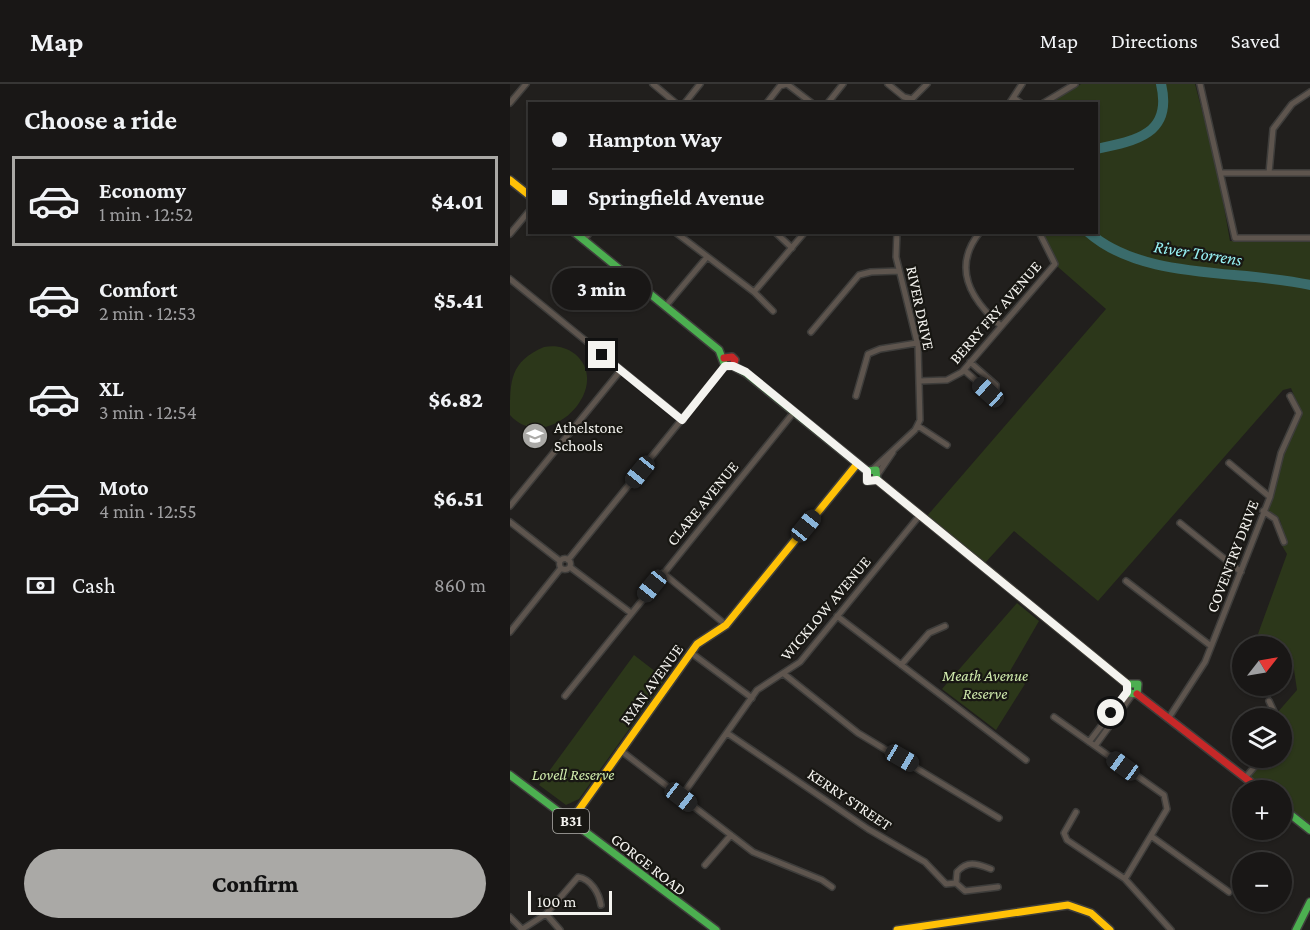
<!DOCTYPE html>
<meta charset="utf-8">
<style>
:root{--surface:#191716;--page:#22201f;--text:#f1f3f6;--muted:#9f9fa1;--line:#373635;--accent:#aaa9a6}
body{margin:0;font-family:"Crimson Pro",serif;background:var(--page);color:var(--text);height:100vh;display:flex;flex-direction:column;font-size:22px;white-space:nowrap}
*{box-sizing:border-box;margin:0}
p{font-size:20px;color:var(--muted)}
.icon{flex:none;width:33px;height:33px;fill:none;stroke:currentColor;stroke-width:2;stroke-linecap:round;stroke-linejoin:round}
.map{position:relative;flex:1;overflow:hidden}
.panel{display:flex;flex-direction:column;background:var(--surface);width:510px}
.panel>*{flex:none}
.hud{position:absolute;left:18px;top:18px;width:570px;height:132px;border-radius:0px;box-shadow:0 2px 4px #0004,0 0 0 2px var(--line);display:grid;align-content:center;height:132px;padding:0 24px;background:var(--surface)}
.needle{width:39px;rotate:59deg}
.controls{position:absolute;left:722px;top:552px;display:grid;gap:12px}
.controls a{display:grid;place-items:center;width:60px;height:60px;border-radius:50%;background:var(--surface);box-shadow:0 2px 4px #0004,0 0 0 2px var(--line);font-size:30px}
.scale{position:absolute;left:18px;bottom:15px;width:84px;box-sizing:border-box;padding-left:6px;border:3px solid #f4f3ef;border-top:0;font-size:16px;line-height:21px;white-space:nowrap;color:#f4f3ef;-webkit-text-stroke:4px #181713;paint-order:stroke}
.end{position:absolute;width:27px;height:27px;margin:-14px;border:8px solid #f4f3ef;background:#111;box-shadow:0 0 0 3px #111}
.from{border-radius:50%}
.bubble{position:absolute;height:42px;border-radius:21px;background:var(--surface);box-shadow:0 2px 4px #0004,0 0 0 2px var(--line);font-size:20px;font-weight:800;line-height:42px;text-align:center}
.car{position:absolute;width:18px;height:36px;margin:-18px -9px;border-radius:8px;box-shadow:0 0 4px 2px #0007;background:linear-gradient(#222 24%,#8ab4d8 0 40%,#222 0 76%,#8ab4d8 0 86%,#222 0)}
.hud b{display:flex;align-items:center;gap:21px;height:57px;font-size:22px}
.hud b+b{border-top:2px solid var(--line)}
.hud i{width:15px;height:15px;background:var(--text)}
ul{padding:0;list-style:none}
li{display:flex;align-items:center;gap:18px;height:90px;margin:0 12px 9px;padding:0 12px;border:3px solid transparent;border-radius:0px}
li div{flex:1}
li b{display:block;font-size:22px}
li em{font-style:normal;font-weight:800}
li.active{border-color:var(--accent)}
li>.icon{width:54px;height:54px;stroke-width:1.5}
h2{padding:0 24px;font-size:27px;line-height:72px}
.pay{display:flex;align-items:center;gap:15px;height:66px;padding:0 24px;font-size:22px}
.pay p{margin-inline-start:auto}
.cta{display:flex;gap:12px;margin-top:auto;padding:12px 24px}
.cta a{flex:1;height:69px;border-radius:36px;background:var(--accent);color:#111;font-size:24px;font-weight:800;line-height:69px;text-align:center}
header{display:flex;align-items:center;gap:36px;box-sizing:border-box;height:84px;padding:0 30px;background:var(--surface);border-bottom:2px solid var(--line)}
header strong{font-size:28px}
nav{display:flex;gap:33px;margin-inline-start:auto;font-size:21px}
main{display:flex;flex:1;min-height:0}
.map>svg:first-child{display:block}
</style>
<header>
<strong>Map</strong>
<nav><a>Map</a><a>Directions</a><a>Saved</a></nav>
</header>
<main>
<section class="panel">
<h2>Choose a ride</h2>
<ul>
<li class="active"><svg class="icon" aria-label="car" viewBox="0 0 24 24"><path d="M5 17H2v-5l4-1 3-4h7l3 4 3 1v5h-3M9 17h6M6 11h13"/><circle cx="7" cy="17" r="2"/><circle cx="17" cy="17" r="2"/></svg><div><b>Economy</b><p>1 min · 12:52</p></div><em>$4.01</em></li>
<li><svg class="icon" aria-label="car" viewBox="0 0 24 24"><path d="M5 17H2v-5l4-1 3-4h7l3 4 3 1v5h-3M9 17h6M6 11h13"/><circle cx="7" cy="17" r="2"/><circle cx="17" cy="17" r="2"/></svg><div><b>Comfort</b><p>2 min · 12:53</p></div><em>$5.41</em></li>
<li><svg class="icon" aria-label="car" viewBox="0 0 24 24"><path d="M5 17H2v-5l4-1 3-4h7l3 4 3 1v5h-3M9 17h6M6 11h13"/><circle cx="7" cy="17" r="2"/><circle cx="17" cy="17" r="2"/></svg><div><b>XL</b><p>3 min · 12:54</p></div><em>$6.82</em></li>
<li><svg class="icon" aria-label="car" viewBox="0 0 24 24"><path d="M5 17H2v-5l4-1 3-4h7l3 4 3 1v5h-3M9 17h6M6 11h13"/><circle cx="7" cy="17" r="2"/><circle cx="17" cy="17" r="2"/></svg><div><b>Moto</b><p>4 min · 12:55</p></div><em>$6.51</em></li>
</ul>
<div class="pay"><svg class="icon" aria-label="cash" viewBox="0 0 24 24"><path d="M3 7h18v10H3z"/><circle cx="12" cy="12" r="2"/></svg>Cash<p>860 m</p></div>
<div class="cta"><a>Confirm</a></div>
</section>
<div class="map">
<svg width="800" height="846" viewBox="0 0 800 846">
<rect width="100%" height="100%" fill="#211f1d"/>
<path fill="#2c371a" d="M571 0H685L707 83 720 157 800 158V741L771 718V706H756L740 693 756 674H771V655L776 644 767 629 787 606 783 579 771 569V562H763L748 550 777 470 771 460 776 457 770 436 758 427 774 367 792 332 781 304 773 306 588 517 504 447 475 479 417 432 596 225 548 183 533 149 586 148V20L539 19Z
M34 263C45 261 56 263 65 270 105 304 36 372 0 331 0 296 0 278 34 263Z
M507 519 529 537 500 587 515 600 486 646 432 605Z
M124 571 155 595 69 715 56 721 29 701Z"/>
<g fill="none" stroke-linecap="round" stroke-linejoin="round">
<path stroke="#3a6b6b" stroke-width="10" d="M586 65C626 57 663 50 651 0
M578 148C633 197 731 185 800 201"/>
<g stroke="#3e3d3b" stroke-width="8">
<path id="street" d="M143 0 167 20
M378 0 394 13 402 15 417 0
M690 0 725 154H800
M504 14 512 20
M0 19 16 0
M174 20 190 0
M256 20 270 2 277 0 303 20
M317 20 333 0
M499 20 512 0
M532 20 565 0
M712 89H800
M759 89 763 45 782 20 800 8
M165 148 244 208 263 227
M265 148 282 164
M470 148C441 184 461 216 491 242
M0 150 20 126
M74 156 80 148
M0 195 173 336
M244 208 295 148
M155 223 197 173
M301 248 349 191 361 188 389 187
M454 286 479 308 486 307V301L460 278
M409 297 437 296 452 288 545 180 529 148
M346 312 358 270 370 265 407 259
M408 342 437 361
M719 379 760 413
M363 385 405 346 410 336 408 262 386 173 387 148
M368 390 383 368
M0 422 111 286
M753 427 765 435 774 458
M0 438 50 477
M670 439 731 488
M49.5 480a5.5 5.5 0 1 1 11 0a5.5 5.5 0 1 1-11 0Z
M58 476 215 282
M60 483 121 529
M153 489 216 541
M616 497 701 562
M327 532 516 676
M0 548 51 484
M180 568 242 614
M391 581 419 549 435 542
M274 590 348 649 489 734
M55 612 284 328
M759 617 767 634
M544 633 654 711 657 725 615 795
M658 635 695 578 760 413 771 369 789 329 780 312
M771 643V650
M217 649 358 745 415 778 436 800 446 799 447 788C458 776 467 780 481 785
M579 658 617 608
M585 662 622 611
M110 666 243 768 312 796 322 803
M735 694 752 674
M171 713 247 606 290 578 410 431
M566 728 554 749 557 756 615 795 661 846
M641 752 719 808
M195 781 221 751
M446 799 455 807 488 803
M36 830 68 793C81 795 89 809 91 821
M0 833 12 845
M11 846 36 830 50 846"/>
</g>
<g stroke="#3e3d3b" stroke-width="10">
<path id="fast" d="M64 148 209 266 215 282H223L236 289 357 387
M357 387 366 386 367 396
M357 387V397L367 396
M617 600H628L627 610
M617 600 619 609 627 610
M0 691 206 846
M771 723 800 746
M786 846 800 818"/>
</g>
<g stroke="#3e3d3b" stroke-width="10">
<path id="slow" d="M0 96 20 112
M367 396 617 600
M61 737 187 560 216 541 347 380
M387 846 558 821 581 829 600 846"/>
</g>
<g stroke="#3e3d3b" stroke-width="10">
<path id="jam" d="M214 274 222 273 225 276 223 282
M627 610 751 706"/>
</g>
<use href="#street" stroke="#5e554e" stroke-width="5"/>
<use href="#fast" stroke="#4caf50" stroke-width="7"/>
<use href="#slow" stroke="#ffc107" stroke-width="7"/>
<use href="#jam" stroke="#c62828" stroke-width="7"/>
</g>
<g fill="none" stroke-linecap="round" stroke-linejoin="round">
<path stroke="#f4f3ef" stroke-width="8" d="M92 271 172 336 215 282H223L236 288 357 387V397L367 396 617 600V608L601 629"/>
</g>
<defs>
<g id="school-disc" transform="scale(1.35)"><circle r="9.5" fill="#aaa9a6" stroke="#181713"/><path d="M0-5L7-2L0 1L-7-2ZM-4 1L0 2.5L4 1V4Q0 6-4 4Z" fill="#fff"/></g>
</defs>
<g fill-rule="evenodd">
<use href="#school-disc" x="25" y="352"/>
</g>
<g text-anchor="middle" stroke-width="4.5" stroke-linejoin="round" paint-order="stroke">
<rect fill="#181713" stroke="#b2b1ad" stroke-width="1.5" x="43" y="725" width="36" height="24" rx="4.5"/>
<g font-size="15" font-weight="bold" fill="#f4f3ef">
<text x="61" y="742">B31</text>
</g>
<g font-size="16" fill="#f4f3ef" stroke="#181713">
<text transform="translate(411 224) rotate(78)" y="6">RIVER DRIVE</text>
<text transform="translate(485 228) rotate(-49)" y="6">BERRY FRY AVENUE</text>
<text transform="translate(192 419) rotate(-51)" y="6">CLARE AVENUE</text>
<text transform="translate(722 472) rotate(-69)" y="6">COVENTRY DRIVE</text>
<text transform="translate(315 524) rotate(-50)" y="6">WICKLOW AVENUE</text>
<text transform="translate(141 600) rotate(-54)" y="6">RYAN AVENUE</text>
<text transform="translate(340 715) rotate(34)" y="6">KERRY STREET</text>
<text transform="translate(139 780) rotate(38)" y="6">GORGE ROAD</text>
</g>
<g font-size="16" fill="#f4f3ef" stroke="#181713" text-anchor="start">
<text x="44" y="349">Athelstone<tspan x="44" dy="18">Schools</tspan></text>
</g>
<g font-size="16" font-style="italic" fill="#cfeaac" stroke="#181713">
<text x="475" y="597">Meath Avenue<tspan x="475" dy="18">Reserve</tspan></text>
<text x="63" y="696">Lovell Reserve</text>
</g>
<g font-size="18" font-style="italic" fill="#97f1f3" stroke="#181713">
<text transform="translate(688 169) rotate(9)" y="6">River Torrens</text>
</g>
</g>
</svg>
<div class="controls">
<a><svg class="needle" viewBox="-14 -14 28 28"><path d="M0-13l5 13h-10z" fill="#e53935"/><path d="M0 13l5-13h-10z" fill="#9f9fa1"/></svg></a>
<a><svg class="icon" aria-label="layers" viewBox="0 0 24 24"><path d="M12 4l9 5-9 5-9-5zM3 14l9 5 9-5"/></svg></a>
<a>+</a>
<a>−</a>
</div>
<div class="scale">100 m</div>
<i class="end from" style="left:601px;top:629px"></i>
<i class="end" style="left:92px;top:271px"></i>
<div class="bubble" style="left:42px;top:184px;width:99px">3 min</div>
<i class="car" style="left:478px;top:308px;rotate:312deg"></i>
<i class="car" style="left:130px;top:388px;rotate:219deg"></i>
<i class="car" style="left:296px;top:442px;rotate:39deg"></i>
<i class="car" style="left:142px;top:502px;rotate:219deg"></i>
<i class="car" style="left:392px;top:674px;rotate:120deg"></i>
<i class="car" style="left:613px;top:682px;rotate:306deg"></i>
<i class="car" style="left:171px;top:713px;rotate:128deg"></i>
<div class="hud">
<b><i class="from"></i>Hampton Way</b>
<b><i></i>Springfield Avenue</b>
</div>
</div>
</main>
